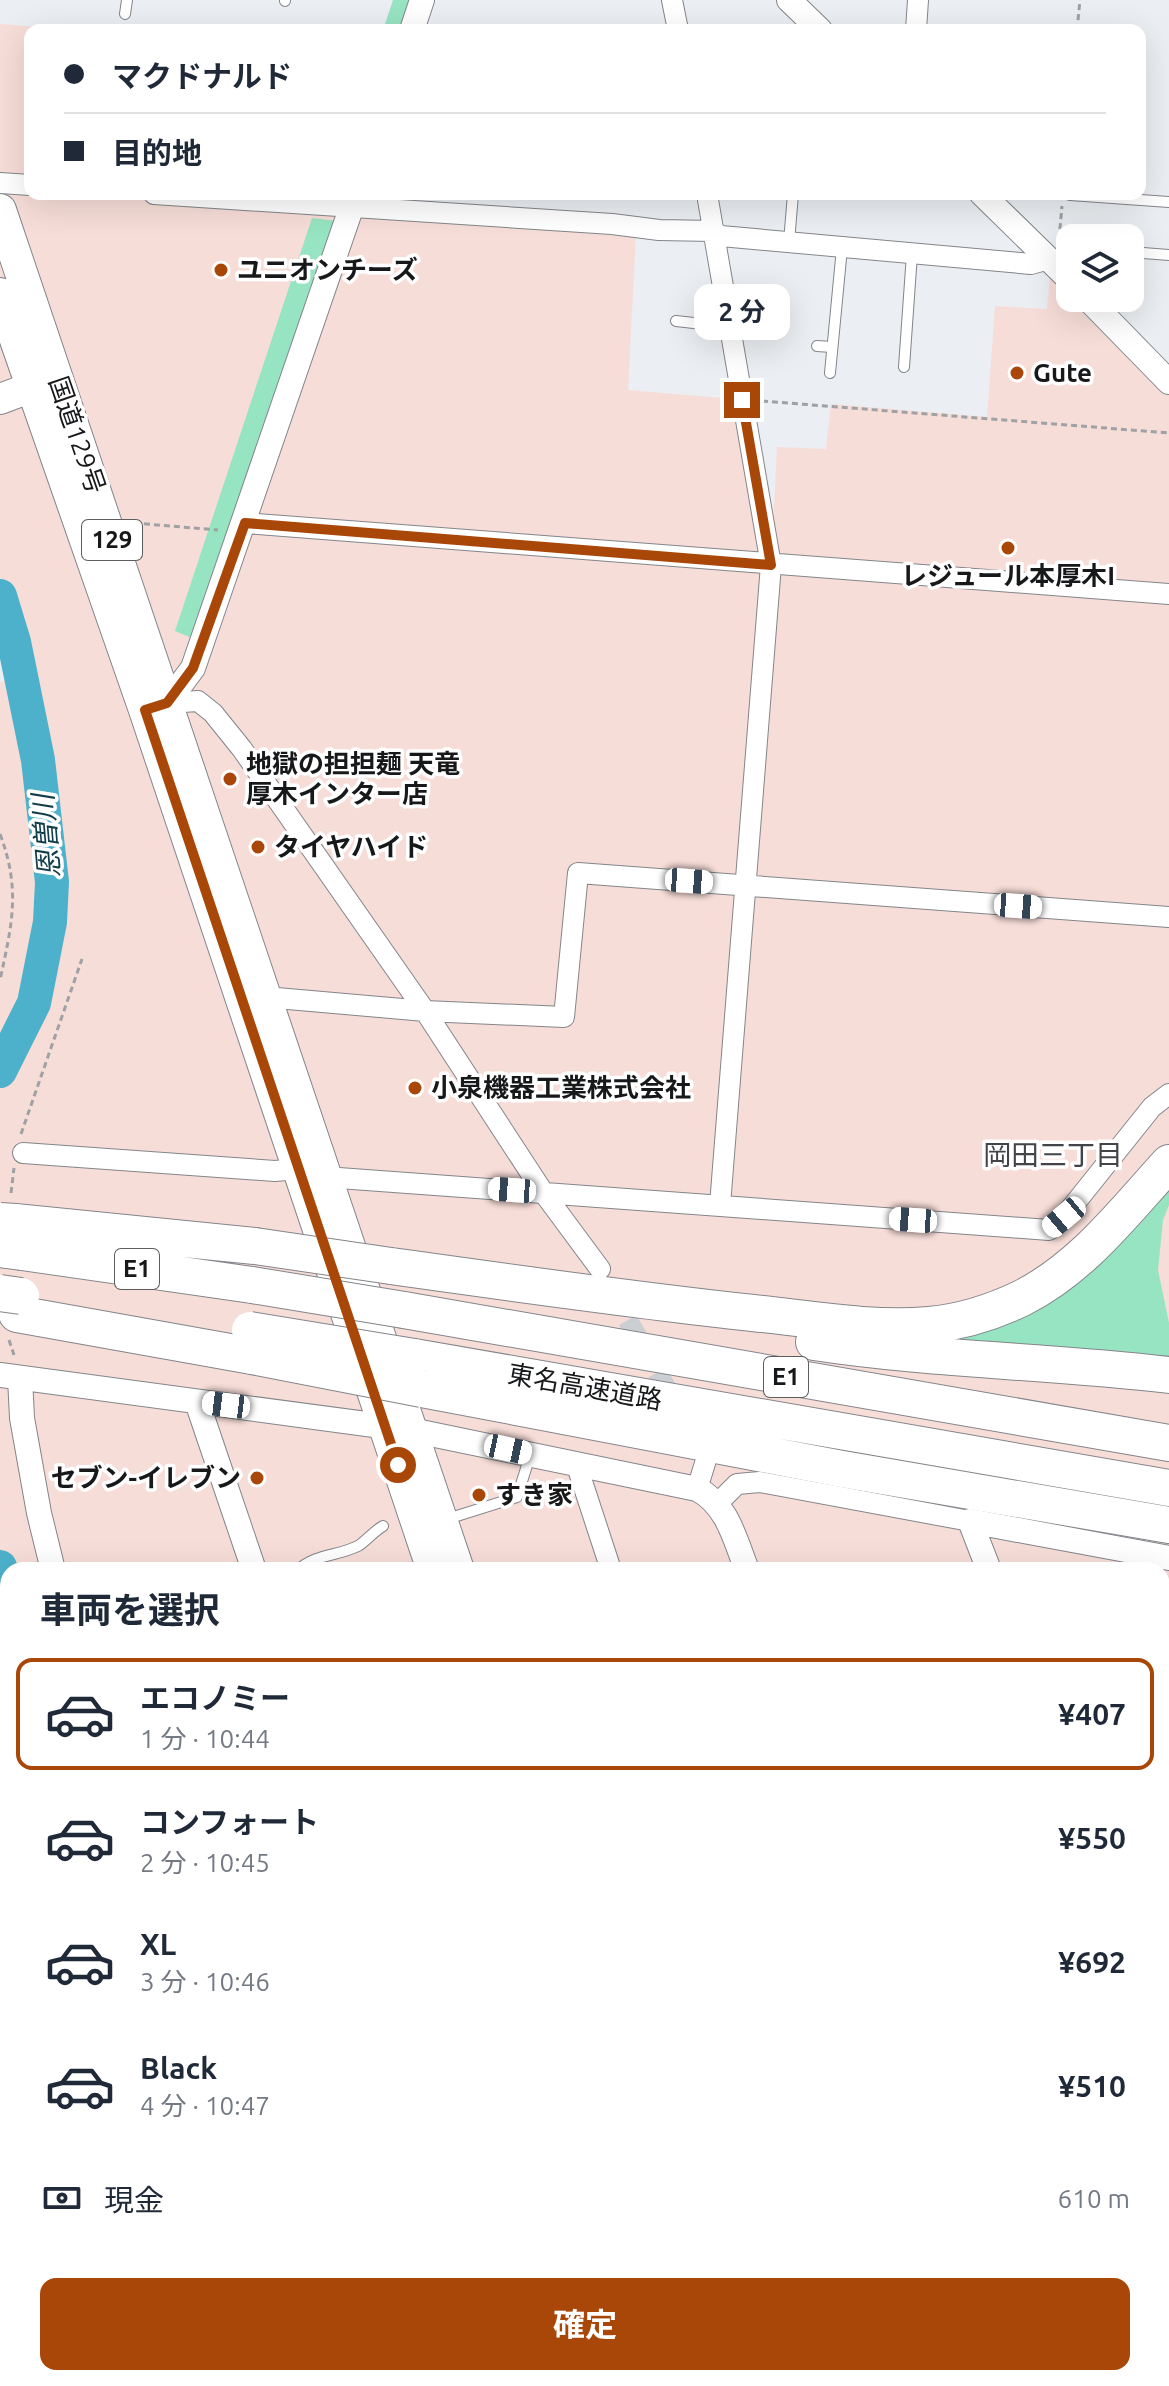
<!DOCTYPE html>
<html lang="ja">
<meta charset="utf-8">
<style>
:root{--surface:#fff;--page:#f6f6f7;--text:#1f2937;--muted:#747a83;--line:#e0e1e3;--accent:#a94708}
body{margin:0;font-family:Ubuntu,"Noto Sans JP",sans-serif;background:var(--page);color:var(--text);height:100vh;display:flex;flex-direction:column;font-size:30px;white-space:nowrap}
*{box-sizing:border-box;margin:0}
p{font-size:26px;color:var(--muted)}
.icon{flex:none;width:44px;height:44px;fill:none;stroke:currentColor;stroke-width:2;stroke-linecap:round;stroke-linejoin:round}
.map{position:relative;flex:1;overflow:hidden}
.drawer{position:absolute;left:0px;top:1562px;width:1170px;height:824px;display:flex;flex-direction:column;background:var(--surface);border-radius:24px 24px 0 0;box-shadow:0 8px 32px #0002}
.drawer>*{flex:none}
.banner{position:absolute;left:24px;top:24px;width:1122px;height:176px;border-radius:16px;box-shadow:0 8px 32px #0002;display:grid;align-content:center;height:176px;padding:0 40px;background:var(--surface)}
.controls{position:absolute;left:1056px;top:224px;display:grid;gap:16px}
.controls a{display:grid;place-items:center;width:88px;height:88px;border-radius:16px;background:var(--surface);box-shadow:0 8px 32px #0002;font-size:40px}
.end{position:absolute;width:36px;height:36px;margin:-18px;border:10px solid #a94708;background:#fff;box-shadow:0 0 0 4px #fff}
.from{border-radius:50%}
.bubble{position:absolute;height:56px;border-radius:16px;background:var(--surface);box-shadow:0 8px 32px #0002;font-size:26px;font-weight:700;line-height:56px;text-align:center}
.car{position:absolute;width:24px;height:48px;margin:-24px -12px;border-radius:10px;box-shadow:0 0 6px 2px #0007;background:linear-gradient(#fff 24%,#345 0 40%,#fff 0 76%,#345 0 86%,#fff 0)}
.banner b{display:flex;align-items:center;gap:28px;height:76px;font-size:30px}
.banner b+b{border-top:2px solid var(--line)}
.banner i{width:20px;height:20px;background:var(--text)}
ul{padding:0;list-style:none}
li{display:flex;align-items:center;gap:24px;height:112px;margin:0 16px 12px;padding:0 24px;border:4px solid transparent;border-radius:16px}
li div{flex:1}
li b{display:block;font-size:30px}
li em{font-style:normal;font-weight:700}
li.on{border-color:var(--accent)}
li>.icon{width:72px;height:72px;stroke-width:1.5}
h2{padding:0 40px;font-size:36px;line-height:96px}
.pay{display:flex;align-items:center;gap:20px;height:88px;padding:0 40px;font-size:30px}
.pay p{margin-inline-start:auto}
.primary-button{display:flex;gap:16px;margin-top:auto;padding:16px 40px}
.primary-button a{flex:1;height:92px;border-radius:16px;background:var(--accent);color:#fff;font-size:32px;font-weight:700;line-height:92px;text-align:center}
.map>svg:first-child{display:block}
</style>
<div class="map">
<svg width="1169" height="2386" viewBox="0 0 1169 2386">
<rect width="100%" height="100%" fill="#ebeef2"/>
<path fill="#f7ddd8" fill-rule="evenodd" d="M0 24 78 30H30V194H229L636 234 628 390 733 399 772 545 777 447 826 449 831 404 987 417 995 306 1047 309 1050 275 1070 295V298H1073L1169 394V2386H0V682L28 675 0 576ZM8 1570H1162V2378H8Z"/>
<path fill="#97e4c2" d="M393 0H415L405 30H383Z
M312 218 337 221 194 639 175 631Z
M1169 1189V1205L1163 1220 1158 1270 1169 1323V1366L958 1343 934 1335 1120 1233 1140 1224Z"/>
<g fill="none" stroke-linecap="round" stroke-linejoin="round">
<path stroke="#4db1cb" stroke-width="6" d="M283 2378V2386"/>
<path stroke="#4db1cb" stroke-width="34" d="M0 596 14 642 38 760 52 882 50 922 34 1003 0 1071
M0 1567 8 1588
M149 2378 155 2386
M249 2386 251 2378"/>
<path stroke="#cbced2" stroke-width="20" stroke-dasharray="20 10" stroke-linecap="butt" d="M613 1294 676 1405"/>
<g stroke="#83858a" stroke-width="12">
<path id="service" d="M285 1V0
M125 14 127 0
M1070 195 1169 202
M789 242 793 194
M1130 252 1169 255
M676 321 729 327
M817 346 832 347
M904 367 912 254
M830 373 842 248
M444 1520 517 1497 530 1456
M298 1570C315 1554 338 1556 358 1546 366 1541 373 1532 383 1526
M540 2378 543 2386"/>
</g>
<g stroke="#83858a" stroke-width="22">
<path id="minor" d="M672 0 678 30
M916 30 918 0
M0 183 30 185
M154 194 612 224 659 230 713 231 721 236 1031 264 1049 259
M707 194 771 565 720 1205
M245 523 1169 594
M167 703 198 701 213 713 242 749 425 1011 543 1192 600 1269
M265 997 425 1011 564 1017 578 873 1169 917
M23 1153 275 1171 298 1169
M325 1177 1049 1230 1064 1217 1152 1107 1169 1094
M576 1463 611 1570
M697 1489 706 1460
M718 1503 737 1484 760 1482 970 1521
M1162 1782 1169 1779
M0 2274 8 2282
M0 2307 8 2317
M81 2378 87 2386
M309 2378 313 2386
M896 2378 899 2386
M32 2386 33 2378"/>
</g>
<g stroke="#83858a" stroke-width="26">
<path id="tertiary" d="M789 0 820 30
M412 30 422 0
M982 194 1070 280
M1087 298 1169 382
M154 707 167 703 193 668 356 194
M0 1375 411 1430 697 1489C728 1505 735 1540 747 1570
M20 1378 22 1418 39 1513 53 1570
M197 1402 254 1570
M970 1521 1169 1558
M970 1521 989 1570
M0 1722 8 1740
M1162 2007 1169 2025
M0 2062 8 2071
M0 2202H8
M1070 2378 1073 2386"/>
</g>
<g stroke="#83858a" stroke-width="32">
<path id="primary" d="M0 399 56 378"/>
</g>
<g stroke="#83858a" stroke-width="34">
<path id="trunk" d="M0 210 458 1570
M0 294 145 710 433 1570
M711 2378 714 2386
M735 2378 738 2386"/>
</g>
<g stroke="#83858a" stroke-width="38">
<path id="motorway" d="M15 1222 255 1246
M22 1252 252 1285
M391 1266C512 1283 632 1300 753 1313 811 1319 871 1330 929 1325 961 1322 993 1312 1022 1298 1083 1267 1124 1212 1169 1163
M404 1310 1169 1443
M17 1314 252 1356
M814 1342C932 1360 1051 1361 1169 1375
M414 1357 1169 1488
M422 1389 842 1469 1169 1525"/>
</g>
<path stroke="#9fa1a4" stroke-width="3" stroke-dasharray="6 4" stroke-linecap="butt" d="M1077 30 1080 0
M1059 239 1062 206
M762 401 1169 433
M134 523 218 530
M0 834C21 890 12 924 0 980
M21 1134 82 959
M11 1193 14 1168
M9 1340 14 1355
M0 1666 8 1685"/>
<use href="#service" stroke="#fff" stroke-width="10"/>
<use href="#minor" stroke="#fff" stroke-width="20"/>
<use href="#tertiary" stroke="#fff" stroke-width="24"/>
<use href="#primary" stroke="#fff" stroke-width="30"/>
<use href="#trunk" stroke="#fff" stroke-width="32"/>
<use href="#motorway" stroke="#fff" stroke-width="36"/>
<g stroke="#83858a" stroke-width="38" stroke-linecap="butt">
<path id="motorway-bridge" d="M0 1221 15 1222
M255 1246 391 1266
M0 1249 22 1252
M252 1285 404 1310
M0 1293 21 1296
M250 1330 414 1357
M252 1356 422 1389"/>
</g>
<use href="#motorway-bridge" stroke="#fff" stroke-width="36"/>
</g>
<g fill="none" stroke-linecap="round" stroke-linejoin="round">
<path stroke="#a94708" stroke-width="10" d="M398 1465 145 710 167 703 193 668 245 523 771 565 742 400"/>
</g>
<g fill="#a94708" stroke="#fff" stroke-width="3">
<circle cx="221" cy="270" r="8"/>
<circle cx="1017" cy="373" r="8"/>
<circle cx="1008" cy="548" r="8"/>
<circle cx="230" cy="779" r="8"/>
<circle cx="258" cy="847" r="8"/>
<circle cx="415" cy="1088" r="8"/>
<circle cx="257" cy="1478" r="8"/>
<circle cx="479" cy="1495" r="8"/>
</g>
<g text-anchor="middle" stroke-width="7" stroke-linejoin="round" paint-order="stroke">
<g fill="#fff" stroke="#5d5d5f" stroke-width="2">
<rect x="82" y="520" width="60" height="40" rx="6"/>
<rect x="115" y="1249" width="44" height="40" rx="6"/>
<rect x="764" y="1357" width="44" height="40" rx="6"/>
</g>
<g font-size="24" font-weight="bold" fill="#17181a">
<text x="112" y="548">129</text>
<text x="137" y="1277">E1</text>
<text x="786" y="1385">E1</text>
</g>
<g font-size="26" font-weight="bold" fill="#17181a" stroke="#fff" text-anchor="start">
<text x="237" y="279">ユニオンチーズ</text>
<text x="1033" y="382">Gute</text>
<text x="1008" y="585" text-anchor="middle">レジュール本厚木I</text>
<text x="246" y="773">地獄の担担麺 天竜<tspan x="246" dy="30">厚木インター店</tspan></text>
<text x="274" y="856">タイヤハイド</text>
<text x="431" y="1097">小泉機器工業株式会社</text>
<text x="241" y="1487" text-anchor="end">セブン-イレブン</text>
<text x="495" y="1504">すき家</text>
</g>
<g font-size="26" fill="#17181a" stroke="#fff">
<text transform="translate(77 435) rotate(71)" y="9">国道129号</text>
<text transform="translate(585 1387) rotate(10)" y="9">東名高速道路</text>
</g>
<g font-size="28" font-style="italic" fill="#103d49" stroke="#fff">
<text transform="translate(46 836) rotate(-95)" y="10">恩曽川</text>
</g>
<g font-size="28" fill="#424448" stroke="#fff">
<text x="1053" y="1165">岡田三丁目</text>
</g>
</g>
</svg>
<div class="controls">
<a><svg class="icon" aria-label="layers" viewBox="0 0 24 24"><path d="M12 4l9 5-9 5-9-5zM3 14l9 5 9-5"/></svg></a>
</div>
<i class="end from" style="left:398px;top:1465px"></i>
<i class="end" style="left:742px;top:400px"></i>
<div class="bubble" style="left:694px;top:284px;width:96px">2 分</div>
<i class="car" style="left:689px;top:881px;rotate:94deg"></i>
<i class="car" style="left:1018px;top:906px;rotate:94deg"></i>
<i class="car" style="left:512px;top:1190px;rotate:274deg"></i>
<i class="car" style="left:1064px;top:1217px;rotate:230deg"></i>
<i class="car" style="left:913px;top:1220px;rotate:274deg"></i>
<i class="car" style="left:226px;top:1405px;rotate:277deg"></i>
<i class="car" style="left:508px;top:1449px;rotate:102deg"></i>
<div class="banner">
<b><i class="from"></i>マクドナルド</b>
<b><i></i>目的地</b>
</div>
<section class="drawer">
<h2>車両を選択</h2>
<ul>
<li class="on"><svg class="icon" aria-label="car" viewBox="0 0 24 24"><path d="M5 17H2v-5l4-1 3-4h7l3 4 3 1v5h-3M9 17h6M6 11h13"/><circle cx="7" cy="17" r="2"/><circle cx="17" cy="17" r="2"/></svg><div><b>エコノミー</b><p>1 分 · 10:44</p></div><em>¥407</em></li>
<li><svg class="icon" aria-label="car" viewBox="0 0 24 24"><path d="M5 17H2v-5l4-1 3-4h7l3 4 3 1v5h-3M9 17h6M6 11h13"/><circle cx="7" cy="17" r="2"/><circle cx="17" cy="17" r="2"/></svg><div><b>コンフォート</b><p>2 分 · 10:45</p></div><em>¥550</em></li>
<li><svg class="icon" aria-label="car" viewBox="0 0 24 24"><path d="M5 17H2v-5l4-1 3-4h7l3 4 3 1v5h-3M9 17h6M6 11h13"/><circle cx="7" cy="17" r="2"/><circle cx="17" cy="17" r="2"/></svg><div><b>XL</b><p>3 分 · 10:46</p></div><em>¥692</em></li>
<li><svg class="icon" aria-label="car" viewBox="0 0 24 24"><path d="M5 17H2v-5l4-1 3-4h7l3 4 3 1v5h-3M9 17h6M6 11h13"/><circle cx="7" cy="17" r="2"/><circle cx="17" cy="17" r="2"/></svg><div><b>Black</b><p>4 分 · 10:47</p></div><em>¥510</em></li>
</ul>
<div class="pay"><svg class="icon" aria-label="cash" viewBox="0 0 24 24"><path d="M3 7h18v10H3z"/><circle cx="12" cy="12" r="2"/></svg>現金<p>610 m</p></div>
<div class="primary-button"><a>確定</a></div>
</section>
</div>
